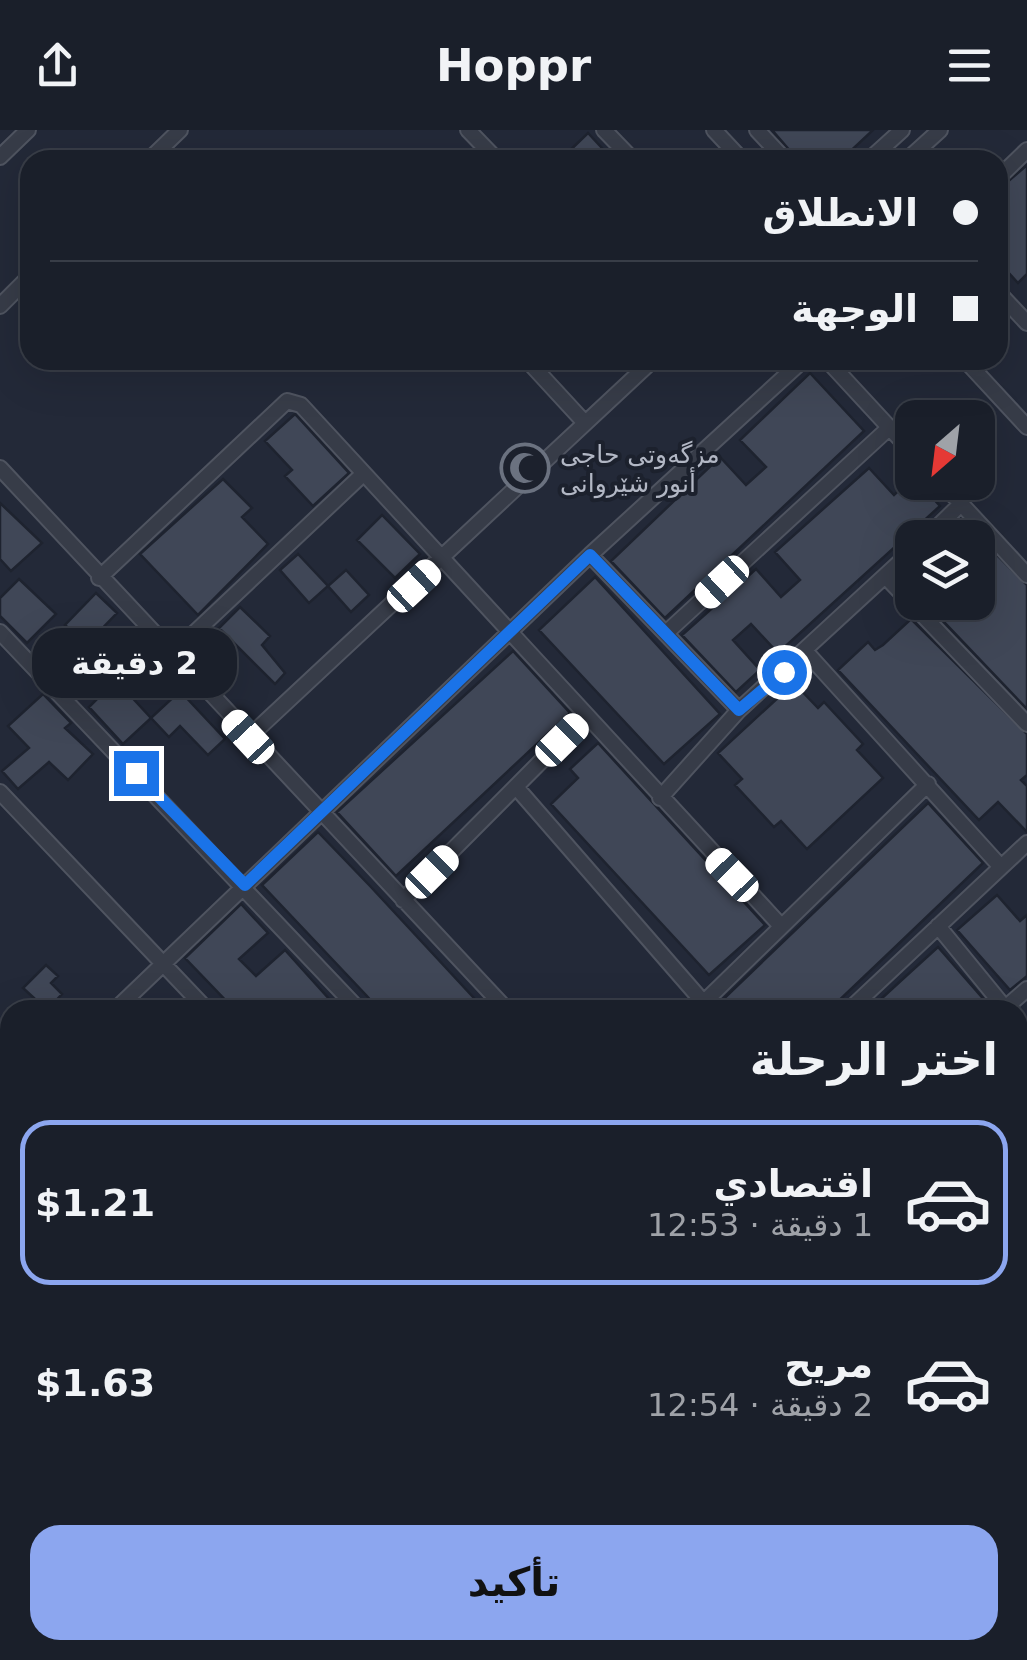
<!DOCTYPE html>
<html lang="ar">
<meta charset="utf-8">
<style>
:root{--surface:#1a1f2a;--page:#232732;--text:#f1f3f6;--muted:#9fa2a8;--line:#383d47;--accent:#8ca6ef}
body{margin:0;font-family:"DejaVu Sans","Noto Sans Arabic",sans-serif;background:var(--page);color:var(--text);direction:rtl;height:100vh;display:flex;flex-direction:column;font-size:38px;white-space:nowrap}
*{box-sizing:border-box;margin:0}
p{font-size:32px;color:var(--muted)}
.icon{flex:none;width:55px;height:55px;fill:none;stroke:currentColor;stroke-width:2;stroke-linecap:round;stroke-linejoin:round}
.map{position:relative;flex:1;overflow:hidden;direction:ltr}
.side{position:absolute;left:0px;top:870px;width:1028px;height:660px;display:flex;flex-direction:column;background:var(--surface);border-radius:30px 30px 0 0;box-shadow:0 10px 40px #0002,0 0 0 2px var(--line);direction:rtl}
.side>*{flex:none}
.top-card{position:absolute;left:20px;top:20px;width:988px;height:220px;border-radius:30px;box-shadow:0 10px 40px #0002,0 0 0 2px var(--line);direction:rtl;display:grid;align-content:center;height:220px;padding:0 30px;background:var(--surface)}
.needle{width:65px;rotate:208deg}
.controls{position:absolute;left:895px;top:270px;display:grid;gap:20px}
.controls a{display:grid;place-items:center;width:100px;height:100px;border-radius:20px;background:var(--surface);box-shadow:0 10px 40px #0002,0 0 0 2px var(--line);font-size:50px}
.end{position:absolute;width:45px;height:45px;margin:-22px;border:12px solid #1a73e8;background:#fff;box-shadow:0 0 0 5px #fff}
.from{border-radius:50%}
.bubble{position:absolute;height:70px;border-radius:30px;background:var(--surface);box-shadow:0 10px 40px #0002,0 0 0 2px var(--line);font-size:32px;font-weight:800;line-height:70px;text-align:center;direction:rtl}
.car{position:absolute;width:30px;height:60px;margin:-30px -15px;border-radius:12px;box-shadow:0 0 8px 2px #0007;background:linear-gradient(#fff 24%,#345 0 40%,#fff 0 76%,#345 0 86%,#fff 0)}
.top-card b{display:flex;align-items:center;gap:35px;height:95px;font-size:38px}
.top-card b+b{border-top:2px solid var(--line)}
.top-card i{width:25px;height:25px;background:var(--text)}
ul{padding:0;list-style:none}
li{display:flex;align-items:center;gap:30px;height:165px;margin:0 20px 15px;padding:0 10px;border:5px solid transparent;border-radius:30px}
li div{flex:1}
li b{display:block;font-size:38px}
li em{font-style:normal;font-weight:800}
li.active{border-color:var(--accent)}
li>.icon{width:90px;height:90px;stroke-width:1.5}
h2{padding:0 30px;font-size:45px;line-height:120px}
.cta{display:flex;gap:20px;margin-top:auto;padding:20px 30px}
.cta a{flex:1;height:115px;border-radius:30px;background:var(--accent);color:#111;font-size:40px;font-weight:800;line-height:115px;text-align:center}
header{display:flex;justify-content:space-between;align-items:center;height:130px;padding:0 30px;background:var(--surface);font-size:45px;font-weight:800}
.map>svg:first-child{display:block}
</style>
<header><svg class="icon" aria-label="menu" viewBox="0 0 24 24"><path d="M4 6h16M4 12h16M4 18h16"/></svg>Hoppr<svg class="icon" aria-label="share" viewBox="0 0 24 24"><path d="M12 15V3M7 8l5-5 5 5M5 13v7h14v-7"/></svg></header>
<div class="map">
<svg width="1027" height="1530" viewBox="0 0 1027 1530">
<rect width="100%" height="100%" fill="#232938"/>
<path fill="#404757" stroke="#1e232f" stroke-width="2.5" d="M772 0H873L841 30H798Z
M588 3 613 30H560Z
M1027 35V144L1018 153 998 131V119L1006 111 998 102V60Z
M810 243 864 301 665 488 611 431 720 327 746 355 766 337 740 310Z
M295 284 349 343 313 376 285 346 292 340 265 311Z
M869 338 894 365 908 352H918L940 376 778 523 751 494 733 510 760 540 736 562 682 505 756 439 781 467 791 458 800 450 775 422Z
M223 349 252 378 242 387 268 414 198 485 140 424Z
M0 373 42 413 11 441 0 429Z
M382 385 420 424 395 448 357 410Z
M961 389 1027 455V579L927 474 978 472V408H942Z
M298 424 328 456 309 473 280 440Z
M346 440 369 465 351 482 328 456Z
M595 447 720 584 664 634 539 500Z
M19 449 56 484 27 513 0 486V468Z
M96 463 117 483 86 515 65 495Z
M240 477 270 506 262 515 285 543 275 554 219 498Z
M911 489 1027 604V645L1021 650 1027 656V702L998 672 979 690 838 540 868 512 875 520 883 515Z
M138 512 147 522 116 550 151 588 180 561 225 609 208 625 180 596 169 607 151 588 123 614 89 577 116 550 107 541Z
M513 521 570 583 396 746 337 682Z
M794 553 818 578 824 572 863 614 857 620 883 648 807 719 781 691 774 697 735 655 742 649 718 623Z
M43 564 71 593 65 598 93 624 68 650 49 632 18 659 2 641 29 618 8 596Z
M598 613 765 795 709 845 551 674 578 648 570 639Z
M928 673 983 733 891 821 829 880H712Z
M318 702 370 756 485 880H369L374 874 366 865 262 755Z
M997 765 1020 791 1027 785V846L1010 860 957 800Z
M241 774 268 803 239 829 256 846 285 820 339 880H235L185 828Z
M938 817 993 880H869L905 847Z
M46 835 58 846 51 853 62 864 47 880 23 858Z"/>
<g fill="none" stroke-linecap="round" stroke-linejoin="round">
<g stroke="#4f5460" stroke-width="18">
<path id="minor" d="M468 0 497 30
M604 0 633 30
M714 0 742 30
M757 0 785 30
M0 27 28 0
M149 30 180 0
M869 30 902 0
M907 30 940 0
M998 48 1027 20
M998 162 1027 193
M0 176 30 146
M527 230 585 293
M827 230 912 322
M965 230 1027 297
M0 338 507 880
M941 352 1027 445
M926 408 961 374
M590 425 739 580
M886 447 1027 594
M99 448 287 271 301 275 781 796
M0 502 359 880
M666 503 890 297
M806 522 1000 736
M172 524 362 345
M249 607 653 230
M516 657 704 873
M0 662 207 880
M660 668 739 580 912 421
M403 770 585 587
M938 796 1005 878
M115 880 590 425 803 230
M696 880 928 654
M849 880 1027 713
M1003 880 1027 859
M0 986 10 977
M1018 1019 1027 1010
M1018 1033 1027 1042
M1018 1095 1027 1086
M0 1135 10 1145
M1018 1240 1027 1231
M0 1289 10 1299
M1018 1398 1027 1390
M220 1520 229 1530
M374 1520 384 1530
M522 1520 532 1530
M678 1520 687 1530
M795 1520 804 1530
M962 1520 971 1530
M555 1530 566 1520
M879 1530 890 1520"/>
</g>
<use href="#minor" stroke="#373c48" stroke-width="14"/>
</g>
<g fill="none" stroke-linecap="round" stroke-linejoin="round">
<path stroke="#1a73e8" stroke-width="12" d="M136 643 245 755 590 425 739 580 784 542"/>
</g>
<defs>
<g id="mosque-ring" transform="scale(2.5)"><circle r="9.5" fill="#1c212d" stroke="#6b7280" stroke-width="1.5"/><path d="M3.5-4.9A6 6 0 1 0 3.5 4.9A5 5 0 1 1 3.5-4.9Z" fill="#6b7280"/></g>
</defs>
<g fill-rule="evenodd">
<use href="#mosque-ring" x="525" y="338"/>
</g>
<g text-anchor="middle" stroke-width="8" stroke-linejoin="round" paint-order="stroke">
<g font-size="25" fill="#b2b7c4" stroke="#1c212d" text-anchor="start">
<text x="560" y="333">مزگەوتی حاجی<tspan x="560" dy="29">أنور شێروانی</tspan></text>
</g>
</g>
</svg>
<div class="controls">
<a><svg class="needle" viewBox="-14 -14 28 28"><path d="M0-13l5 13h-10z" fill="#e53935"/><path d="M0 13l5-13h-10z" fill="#9fa2a8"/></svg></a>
<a><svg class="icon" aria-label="layers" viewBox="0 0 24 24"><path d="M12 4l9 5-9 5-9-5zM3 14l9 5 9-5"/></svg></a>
</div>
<i class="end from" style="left:784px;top:542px"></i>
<i class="end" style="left:136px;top:643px"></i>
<div class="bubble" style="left:32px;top:498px;width:205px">2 دقيقة</div>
<i class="car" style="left:722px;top:452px;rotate:227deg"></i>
<i class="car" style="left:414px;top:456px;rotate:47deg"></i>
<i class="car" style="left:248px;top:607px;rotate:317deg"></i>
<i class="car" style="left:562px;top:610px;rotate:45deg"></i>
<i class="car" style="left:432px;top:742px;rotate:45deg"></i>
<i class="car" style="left:732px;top:745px;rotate:316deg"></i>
<div class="top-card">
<b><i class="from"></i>الانطلاق</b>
<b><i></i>الوجهة</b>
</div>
<section class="side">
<h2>اختر الرحلة</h2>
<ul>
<li class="active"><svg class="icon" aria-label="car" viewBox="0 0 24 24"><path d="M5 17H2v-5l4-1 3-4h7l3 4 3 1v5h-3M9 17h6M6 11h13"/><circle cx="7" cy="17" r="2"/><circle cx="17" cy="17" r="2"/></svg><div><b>اقتصادي</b><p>1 دقيقة · 12:53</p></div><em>$1.21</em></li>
<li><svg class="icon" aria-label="car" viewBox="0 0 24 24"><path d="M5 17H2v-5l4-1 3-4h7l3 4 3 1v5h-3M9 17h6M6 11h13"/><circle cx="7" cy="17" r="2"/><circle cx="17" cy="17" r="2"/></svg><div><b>مريح</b><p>2 دقيقة · 12:54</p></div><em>$1.63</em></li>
</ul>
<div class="cta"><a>تأكيد</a></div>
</section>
</div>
